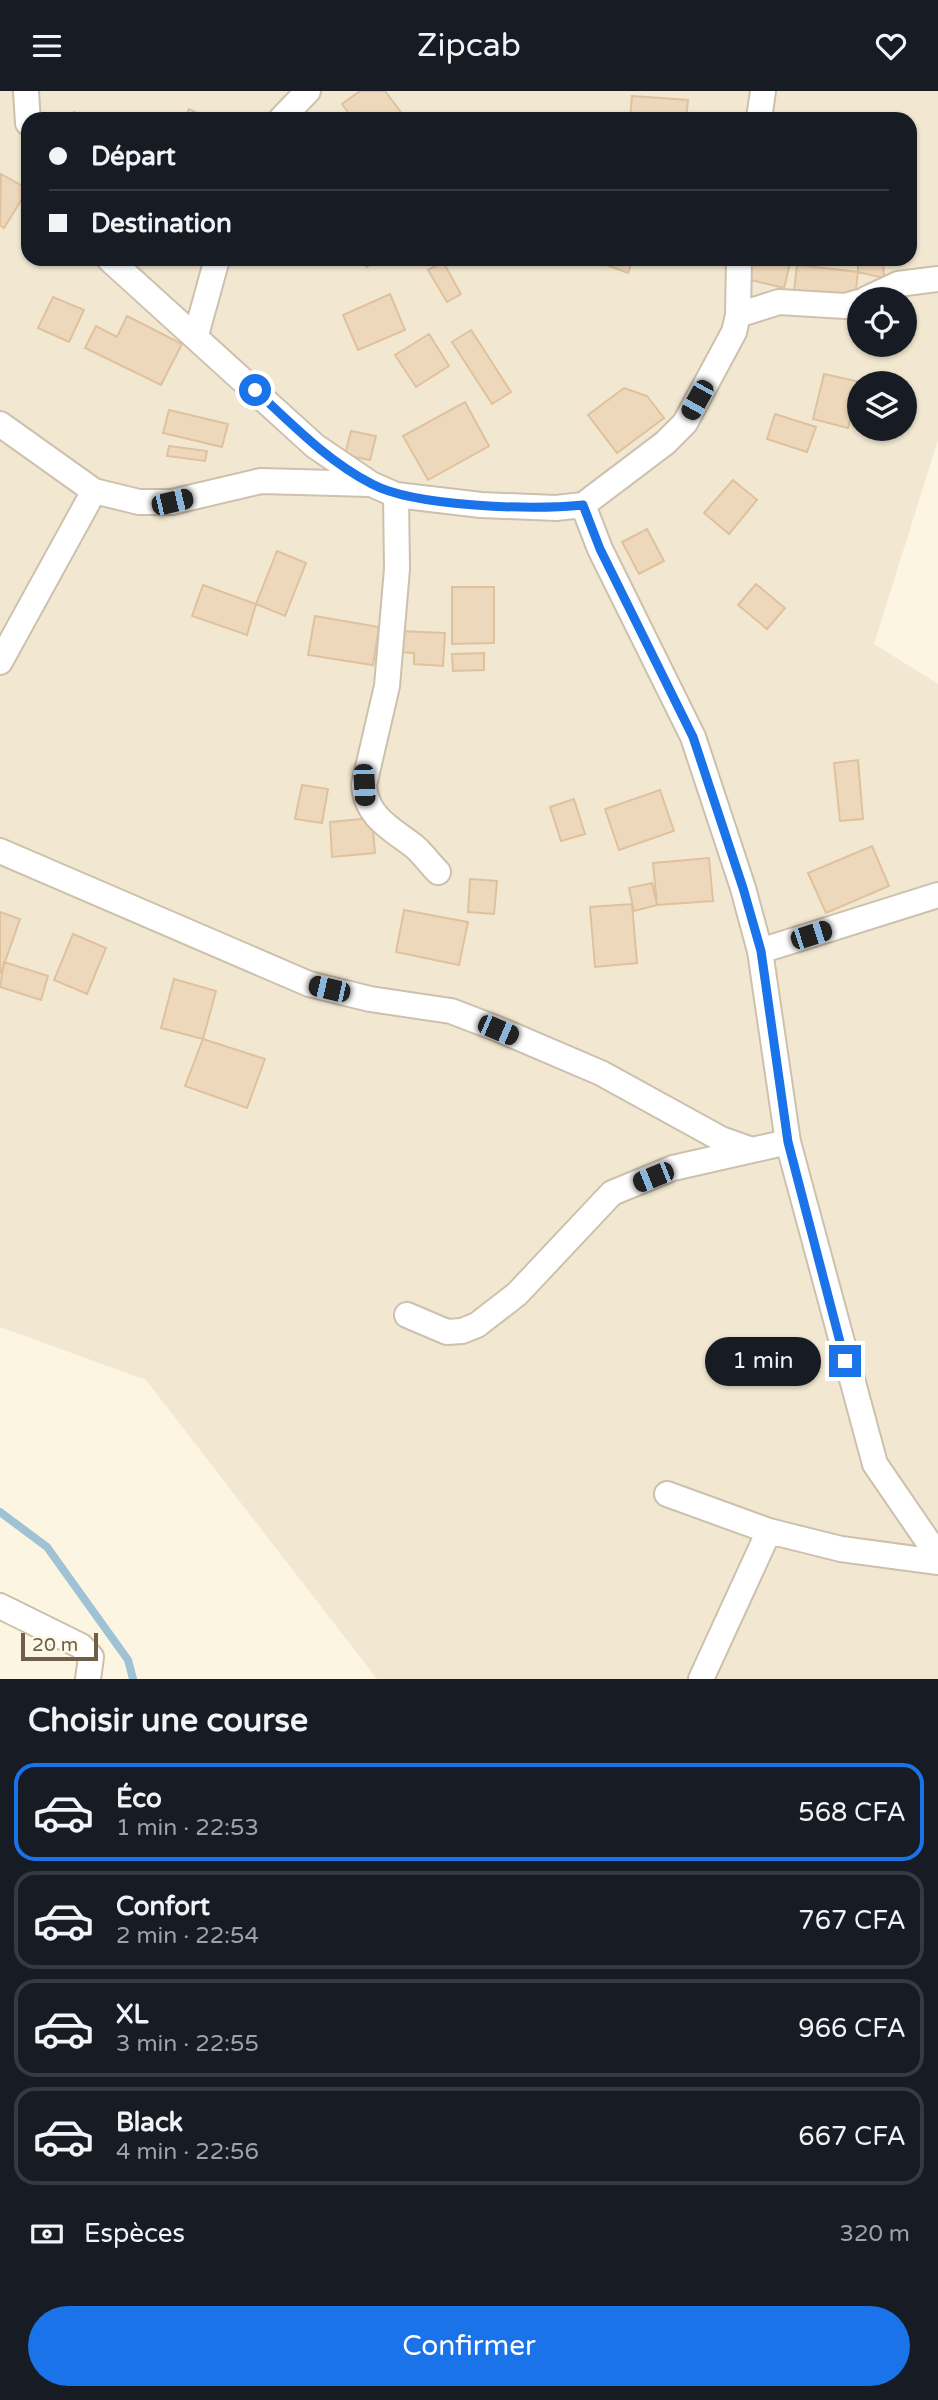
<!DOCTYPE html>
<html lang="fr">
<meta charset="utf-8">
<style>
:root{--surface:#171b24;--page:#20242c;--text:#f1f3f6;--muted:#9ea1a6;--line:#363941;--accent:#1a73e8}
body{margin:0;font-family:"Varela Round",sans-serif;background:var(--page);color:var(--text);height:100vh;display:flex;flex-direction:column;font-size:26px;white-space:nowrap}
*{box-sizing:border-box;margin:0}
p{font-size:23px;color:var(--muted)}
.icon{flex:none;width:38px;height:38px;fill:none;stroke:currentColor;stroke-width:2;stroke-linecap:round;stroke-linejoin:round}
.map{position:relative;height:1588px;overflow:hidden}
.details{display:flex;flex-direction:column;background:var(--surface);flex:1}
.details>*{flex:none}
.hud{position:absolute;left:21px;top:21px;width:896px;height:154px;border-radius:21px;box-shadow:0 2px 5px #0004;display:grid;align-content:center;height:154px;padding:0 28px;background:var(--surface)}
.tools{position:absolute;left:847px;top:196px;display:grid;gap:14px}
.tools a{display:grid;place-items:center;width:70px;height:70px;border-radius:50%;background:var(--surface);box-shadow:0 2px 5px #0004;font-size:35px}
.scale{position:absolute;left:21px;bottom:18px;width:77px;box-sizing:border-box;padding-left:7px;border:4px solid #705e4a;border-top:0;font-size:19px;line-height:24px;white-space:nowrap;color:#705e4a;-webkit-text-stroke:5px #fef9e8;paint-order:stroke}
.end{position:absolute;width:32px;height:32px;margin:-16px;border:9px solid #1a73e8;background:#fff;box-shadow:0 0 0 4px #fff}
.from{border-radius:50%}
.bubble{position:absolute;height:49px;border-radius:24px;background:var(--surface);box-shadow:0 2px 5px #0004;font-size:23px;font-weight:600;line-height:49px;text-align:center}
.car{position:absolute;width:21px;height:42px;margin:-21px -10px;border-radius:9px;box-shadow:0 0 5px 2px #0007;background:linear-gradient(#222 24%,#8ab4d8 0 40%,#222 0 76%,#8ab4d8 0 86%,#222 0)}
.hud b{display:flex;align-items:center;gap:24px;height:66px;font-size:26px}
.hud b+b{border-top:2px solid var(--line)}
.hud i{width:18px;height:18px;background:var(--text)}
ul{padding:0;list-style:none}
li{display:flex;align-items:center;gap:21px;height:98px;margin:0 14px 10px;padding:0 14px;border:4px solid var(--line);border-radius:21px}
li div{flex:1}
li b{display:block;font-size:26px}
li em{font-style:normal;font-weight:600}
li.current{border-color:var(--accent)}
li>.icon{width:63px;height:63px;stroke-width:1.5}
h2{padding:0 28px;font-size:32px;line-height:84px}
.pay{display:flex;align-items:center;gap:18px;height:77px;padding:0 28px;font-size:26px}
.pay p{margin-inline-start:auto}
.button{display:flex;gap:14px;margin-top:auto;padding:14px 28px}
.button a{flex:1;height:80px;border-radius:42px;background:var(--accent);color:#fff;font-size:28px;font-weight:600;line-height:80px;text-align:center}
header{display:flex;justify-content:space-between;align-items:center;height:91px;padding:0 28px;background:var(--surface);font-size:32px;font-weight:600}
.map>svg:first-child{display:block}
</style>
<header><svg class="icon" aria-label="menu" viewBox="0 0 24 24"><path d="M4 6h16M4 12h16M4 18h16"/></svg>Zipcab<svg class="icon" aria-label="heart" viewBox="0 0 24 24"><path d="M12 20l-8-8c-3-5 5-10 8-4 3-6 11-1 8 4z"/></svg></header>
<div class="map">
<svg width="938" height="1588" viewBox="0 0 938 1588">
<rect width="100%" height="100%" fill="#fbf5e2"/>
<path fill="#f2e8d1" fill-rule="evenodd" d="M0 0H938V349L874 553 938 593V1588H377L146 1289 0 1236ZM28 28H910V168H28ZM859 208H905V254H859ZM859 292H905V338H859Z"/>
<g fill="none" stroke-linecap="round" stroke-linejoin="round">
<path stroke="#9fc3d4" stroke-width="8" d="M0 1421 47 1456 128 1569 133 1588"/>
</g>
<path fill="#eed8bb" stroke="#e0c19d" stroke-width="2" d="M360 0H385L406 28H353L342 13Z
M632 5 688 9 686 28H630Z
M189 18 209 28H185Z
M74 21 89 28H71Z
M695 23 726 28H695Z
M1 83 28 98 4 137 0 134Z
M360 168H376L367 176Z
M590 168H633L628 182Z
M752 168H791L784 197 747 188Z
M858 168H883L884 187 858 181Z
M443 171 461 203 447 211 428 179Z
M797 174 858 181 855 207 794 200Z
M390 203 405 239 358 259 343 224Z
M53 206 84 219 69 251 38 237Z
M127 225 182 253 161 294 85 257 96 235 117 246Z
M471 239 511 301 492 313 452 251Z
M429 243 449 275 416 296 395 264Z
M824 283 860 291 848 337 813 328Z
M624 297 647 305 664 327 617 362 588 324Z
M465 311 489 355 428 389 403 345Z
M169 319 228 333 222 356 163 342Z
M775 323 816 336 807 361 767 348Z
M351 340 376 345 370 369 345 364Z
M169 355 207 360 205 370 167 365Z
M733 389 757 409 729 443 704 422Z
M647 438 664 470 639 483 622 451Z
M277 460 306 472 285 525 256 513Z
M756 493 785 517 767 538 738 514Z
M203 494 256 513 247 544 192 525Z
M452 496H494V552L452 553Z
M315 525 379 536 373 574 308 564Z
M397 540 445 542 443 575 414 573V562L395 561Z
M484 562V579L453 580 452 563Z
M858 669 863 728 840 730 834 672Z
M302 694 328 698 322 732 295 728Z
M660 699 674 740 619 759 605 718Z
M574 708 585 743 561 750 550 716Z
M372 727 375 762 332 766 330 731Z
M872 755 889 795 826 822 808 782Z
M709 767 713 810 657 814 653 772Z
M470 788 497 790 494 823 468 821Z
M652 792 657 814 634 820 629 797Z
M632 813 637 872 595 876 590 816Z
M404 819 468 831 459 874 396 861Z
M0 821 20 828 1 882H0Z
M73 843 106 857 87 903 54 889Z
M4 871 48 885 41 909 0 896Z
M174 888 216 900 203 948 161 937Z
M203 948 265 968 247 1017 185 995Z"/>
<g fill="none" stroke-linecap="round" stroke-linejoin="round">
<g stroke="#cdc0ad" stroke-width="28">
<path id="minor" d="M26 0 28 32
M281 28 308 0
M759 28 763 0
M109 168 315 355 371 393 396 404 481 414 556 417 583 414 665 352 685 332 734 241 738 224 739 168
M866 208 898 193 938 188
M738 224 779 211 845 215 859 211
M196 244 217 168
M0 333 94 400 139 411H172L261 390 370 393
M396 404 397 478 387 595 364 694C366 726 392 738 415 756 423 763 430 773 438 781
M583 414 600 458 693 646 743 797 760 860 788 1051 875 1373 938 1465
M0 571 94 400
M0 760 309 893 370 908 451 920 498 938 601 982 721 1048 752 1059
M760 860 938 804
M407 1224 447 1241 462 1240 477 1234 517 1203 612 1102 673 1077 788 1051
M667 1403 769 1440 841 1458 938 1471
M0 1515 81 1555 91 1566 88 1588
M701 1588 769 1440"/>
</g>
<use href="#minor" stroke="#fff" stroke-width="24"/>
</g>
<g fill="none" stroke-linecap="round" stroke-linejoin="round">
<path stroke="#1a73e8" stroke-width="9" d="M255 299C292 333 327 370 372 393 415 416 533 419 583 414L600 458 693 646 743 797 761 860 788 1051 845 1270"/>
</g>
</svg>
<div class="tools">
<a><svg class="icon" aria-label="locate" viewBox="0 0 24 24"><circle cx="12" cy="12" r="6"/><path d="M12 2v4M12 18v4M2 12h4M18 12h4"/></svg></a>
<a><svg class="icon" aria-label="layers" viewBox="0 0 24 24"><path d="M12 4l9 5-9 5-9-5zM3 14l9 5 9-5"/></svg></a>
</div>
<div class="scale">20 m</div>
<i class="end from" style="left:255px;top:299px"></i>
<i class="end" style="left:845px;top:1270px"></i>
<div class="bubble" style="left:705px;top:1246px;width:116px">1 min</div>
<i class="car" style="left:697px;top:309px;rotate:209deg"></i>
<i class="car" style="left:172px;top:411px;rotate:77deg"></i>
<i class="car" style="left:364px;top:694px;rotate:177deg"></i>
<i class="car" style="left:811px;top:844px;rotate:72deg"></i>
<i class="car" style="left:329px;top:898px;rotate:283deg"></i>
<i class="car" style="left:498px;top:939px;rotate:113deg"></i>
<i class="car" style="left:653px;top:1086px;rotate:248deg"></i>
<div class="hud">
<b><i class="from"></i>Départ</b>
<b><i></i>Destination</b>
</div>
</div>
<section class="details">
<h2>Choisir une course</h2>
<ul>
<li class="current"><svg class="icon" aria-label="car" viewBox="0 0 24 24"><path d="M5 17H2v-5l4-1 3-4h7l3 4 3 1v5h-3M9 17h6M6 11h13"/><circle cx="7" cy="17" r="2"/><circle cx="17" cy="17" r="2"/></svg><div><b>Éco</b><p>1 min · 22:53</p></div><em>568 CFA</em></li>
<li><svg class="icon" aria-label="car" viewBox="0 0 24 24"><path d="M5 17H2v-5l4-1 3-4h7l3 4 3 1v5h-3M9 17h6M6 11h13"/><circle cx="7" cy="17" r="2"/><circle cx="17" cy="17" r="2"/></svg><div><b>Confort</b><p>2 min · 22:54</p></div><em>767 CFA</em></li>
<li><svg class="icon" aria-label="car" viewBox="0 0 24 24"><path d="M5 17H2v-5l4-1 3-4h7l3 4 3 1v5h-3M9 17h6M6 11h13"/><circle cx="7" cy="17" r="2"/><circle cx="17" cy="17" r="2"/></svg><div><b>XL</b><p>3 min · 22:55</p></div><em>966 CFA</em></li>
<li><svg class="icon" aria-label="car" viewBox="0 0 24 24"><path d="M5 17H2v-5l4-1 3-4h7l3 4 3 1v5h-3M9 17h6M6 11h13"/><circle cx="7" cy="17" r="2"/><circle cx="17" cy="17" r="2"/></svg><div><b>Black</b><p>4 min · 22:56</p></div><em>667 CFA</em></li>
</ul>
<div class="pay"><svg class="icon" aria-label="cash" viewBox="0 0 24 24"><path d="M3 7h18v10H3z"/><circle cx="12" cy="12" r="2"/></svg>Espèces<p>320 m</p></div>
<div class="button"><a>Confirmer</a></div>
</section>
